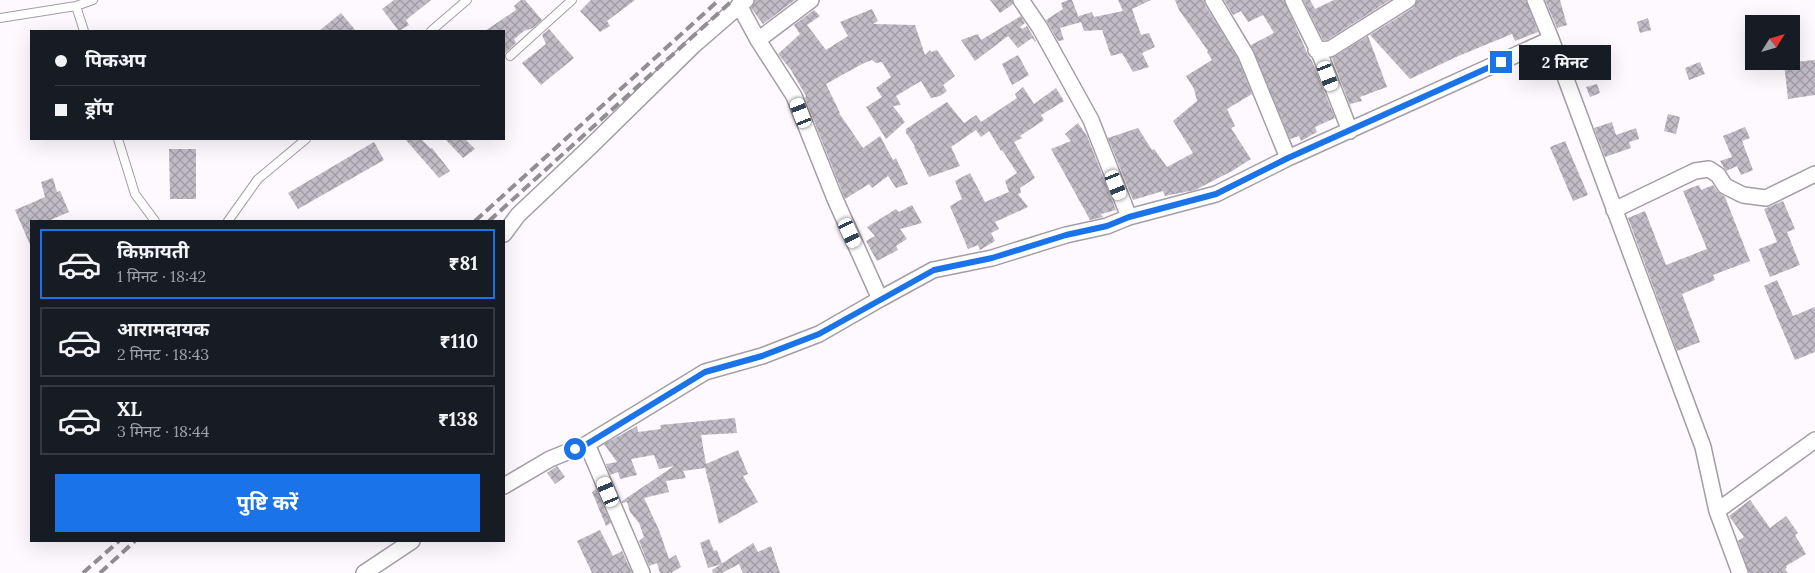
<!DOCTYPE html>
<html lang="hi">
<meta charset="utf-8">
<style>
:root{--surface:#171b24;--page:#242831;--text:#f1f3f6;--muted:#9ea1a6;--line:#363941;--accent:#1a73e8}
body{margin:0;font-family:Lora,"Noto Sans Devanagari",serif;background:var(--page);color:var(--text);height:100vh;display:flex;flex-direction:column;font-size:19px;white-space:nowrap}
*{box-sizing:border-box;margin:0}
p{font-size:16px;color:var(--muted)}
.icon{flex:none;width:28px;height:28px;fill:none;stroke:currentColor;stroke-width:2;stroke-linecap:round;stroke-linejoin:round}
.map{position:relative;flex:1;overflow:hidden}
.panel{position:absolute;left:30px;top:220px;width:475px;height:322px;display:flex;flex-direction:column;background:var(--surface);border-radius:0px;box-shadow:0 5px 20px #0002}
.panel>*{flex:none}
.hud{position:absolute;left:30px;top:30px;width:475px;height:110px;border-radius:0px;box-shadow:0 5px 20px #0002;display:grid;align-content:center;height:110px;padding:0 25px;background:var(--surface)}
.needle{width:32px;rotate:53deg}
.tools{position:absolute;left:1745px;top:15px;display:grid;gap:10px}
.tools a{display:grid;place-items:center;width:55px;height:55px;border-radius:0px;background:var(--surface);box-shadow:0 5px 20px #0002;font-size:25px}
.end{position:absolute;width:22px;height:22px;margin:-11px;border:6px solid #1a73e8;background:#fff;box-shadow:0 0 0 2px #fff}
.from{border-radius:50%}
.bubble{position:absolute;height:35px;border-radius:0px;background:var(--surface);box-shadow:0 5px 20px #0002;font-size:16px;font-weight:700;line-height:35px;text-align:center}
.car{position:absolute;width:15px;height:30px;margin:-15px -8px;border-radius:6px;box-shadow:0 0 4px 1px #0007;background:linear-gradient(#fff 24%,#345 0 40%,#fff 0 76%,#345 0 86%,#fff 0)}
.hud b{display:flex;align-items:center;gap:18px;height:48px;font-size:19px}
.hud b+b{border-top:1px solid var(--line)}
.hud i{width:12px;height:12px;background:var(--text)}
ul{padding:9px 0 0;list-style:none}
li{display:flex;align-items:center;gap:15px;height:70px;margin:0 10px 8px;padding:0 15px;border:2px solid var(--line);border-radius:0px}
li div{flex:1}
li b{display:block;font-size:19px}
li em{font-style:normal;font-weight:700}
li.selected{border-color:var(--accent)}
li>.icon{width:45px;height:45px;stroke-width:1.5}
.primary-button{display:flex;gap:10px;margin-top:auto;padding:10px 25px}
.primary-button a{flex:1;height:58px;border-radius:0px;background:var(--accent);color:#fff;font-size:20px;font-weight:700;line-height:58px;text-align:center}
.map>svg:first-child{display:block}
</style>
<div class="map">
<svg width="1815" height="573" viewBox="0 0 1815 573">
<defs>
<pattern id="building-cross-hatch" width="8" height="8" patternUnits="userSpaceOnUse" patternTransform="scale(1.25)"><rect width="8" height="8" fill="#c1bcc6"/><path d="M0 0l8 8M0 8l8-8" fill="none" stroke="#9e9aa2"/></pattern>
</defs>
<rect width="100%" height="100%" fill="#fef8ff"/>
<path fill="url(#building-cross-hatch)" d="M394 0H431L406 20 409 25 399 31 382 9Z
M521 0H525L542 20 533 28 524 31 514 39 516 43 504 54V31H485L516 10 514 6Z
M591 0H635L607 21 610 26 600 32 580 11Z
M755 0H795L763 24 751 8Z
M990 0H1012L1013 4 1000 13Z
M1068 0H1072L1079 18V16L1092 12 1094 17 1123 11 1118 0H1151L1132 9 1141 35 1149 33 1155 47 1142 53 1149 67 1133 72 1122 53 1111 56 1102 30 1084 31 1081 22 1060 28 1064 40 1058 41 1046 20 1063 9 1061 3Z
M1175 0H1204L1205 5 1238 59 1252 94 1227 109 1235 126 1231 128 1251 159 1232 171 1195 190 1165 196 1163 191 1133 200 1108 138 1138 128 1152 150 1154 149 1167 167 1193 153 1173 121 1197 101 1194 89 1186 76 1212 60 1207 52 1208 51 1179 10Z
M1224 0H1284L1308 55 1312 61 1335 118 1315 127 1317 132 1301 141 1299 136 1290 139 1251 45 1274 33 1263 15 1248 22 1241 11 1233 15Z
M1303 0H1310L1315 9 1334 0H1390L1327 40H1323Z
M1417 0H1526L1538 32 1515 41 1512 34 1456 57 1410 79 1370 35 1413 8Z
M1545 0H1560L1567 25 1557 28Z
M872 9 878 21 873 24 915 25 925 55 930 50 931 52 937 50 955 76 943 85 947 91 940 96 931 98 921 81 896 96 901 105 893 106 905 122 886 139 866 107 882 97 876 88 891 77 882 62 876 63 872 60 862 64 826 84 840 113H839L863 148 880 136 893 160 896 158 908 184 896 188 888 176 872 188 869 184 845 199 805 98 806 96 791 70 778 54 800 34 794 25 814 10 820 16 807 25 826 50 848 36 840 22Z
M341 13 356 31H319Z
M1021 16 1025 23 1020 27 1022 29 1027 26 1036 41 1035 42 1032 38 1018 48 1008 36 975 61 961 40 978 34 981 40Z
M1648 18 1651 30 1640 33 1637 22Z
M549 29 574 58 541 85 522 63 546 44 542 35Z
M1368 36 1387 87 1360 97 1362 101 1350 104 1352 111 1332 58Z
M1018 55 1029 75 1012 85 1002 64Z
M1815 60V95L1788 99 1784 63Z
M1700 62 1705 74 1689 80 1685 68Z
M1597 84 1600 93 1590 97 1586 87Z
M1023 87 1034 104 1056 88 1064 101 1041 115 1044 120 1020 136 1022 138 1014 142 1035 178 1020 188 1021 193 1018 194 1028 207 995 222 999 229 991 233 995 241 980 250 978 245 968 249 950 206 962 199 955 181 970 173 985 202 1009 192 1005 181 1017 173 1002 150 1001 151 989 131 981 137 976 130 951 147 960 166 929 177 914 147 915 146 906 133V129L947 102 964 123 976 115 981 122 1017 98 1015 94Z
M1668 114 1680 117 1676 134 1664 131Z
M1612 122 1616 135 1636 128 1639 139 1629 142 1631 148 1605 157 1594 128Z
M1078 123 1087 136 1116 210 1101 214 1103 217 1090 220 1051 149 1071 141 1065 134Z
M1745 127 1750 138 1742 141 1753 170 1741 175 1737 166 1726 171 1720 161 1732 157 1723 136Z
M405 139H421L431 149 432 148 450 171 439 178Z
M445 139H465L475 149 463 158Z
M1565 141 1588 195 1573 201 1550 147Z
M374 142 384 160 298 209 288 193Z
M169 149H196V199H170Z
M53 178 57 192 60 191 69 212 48 221H31V247L15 210 45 197 41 182Z
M1699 185 1701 190 1713 185 1717 191 1725 197 1750 261 1713 275 1715 280 1682 294 1700 342 1677 351 1628 218 1645 211 1666 265 1707 249 1683 191Z
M1783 201 1795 229 1787 232 1800 265 1770 277 1759 249 1777 242 1764 209Z
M912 205 922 223 900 229 907 239 896 246 898 250 877 261 866 241 875 236 867 227 896 209 899 212Z
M1777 280 1793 316 1815 307V352L1795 360 1764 286Z
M735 418 737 433 701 435 706 464 738 450 748 474 743 476 758 502 719 524 705 468 683 471 686 478 666 481 669 492 644 498 659 530 669 559 676 555 681 567 671 573H660L657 563 649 566 639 541 644 537 639 523 630 512 627 502 622 503V501L674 466 659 469 654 455 631 459 637 475 620 479 618 472 610 475 606 464 617 462 604 444 637 426 638 432 661 429 660 425Z
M557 466 565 477 555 484 547 473Z
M596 489 611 523 606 526 592 492Z
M1750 500 1770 528 1786 516 1798 533 1795 535 1806 554 1786 566 1787 568 1785 569 1788 573H1749L1738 541 1744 537 1729 516Z
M600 530 613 556 622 551 632 573H592L577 541Z
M709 539 714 551 717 550 722 564 708 568 700 543Z
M753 543 758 552 771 546 780 573H743L739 564 722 573H713L712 570Z"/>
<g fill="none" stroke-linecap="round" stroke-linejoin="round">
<g stroke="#a59da6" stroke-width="10">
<path id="lane" d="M76 6 84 31
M0 18 76 6 93 0
M431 31 467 0
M510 56 572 0
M118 139 135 194 155 221
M228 221 258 179 306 139"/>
</g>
<g stroke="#a59da6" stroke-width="18">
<path id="street" d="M1021 0 1040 28 1091 120 1129 217
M1213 0 1246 55 1288 158
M1293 0 1321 57 1350 131
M1535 0 1551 39 1703 447 1717 511 1740 573
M739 5 758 40 794 96 835 199 880 299 933 270 992 258 1066 235 1107 226 1129 217 1216 194 1288 158 1551 39
M758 40 811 0
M1316 50 1330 49 1408 0
M1614 210 1695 171 1709 169 1718 175 1725 186 1743 195 1766 198 1815 174
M504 234 518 215 589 148 694 45 746 0
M587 444 642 573
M504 486 550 459 587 444 705 372 762 356 819 334 880 299
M1717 511 1815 440
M364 573 412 541"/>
</g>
<use href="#lane" stroke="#fff" stroke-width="8"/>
<use href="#street" stroke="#fff" stroke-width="15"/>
<path stroke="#918d92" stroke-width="4" stroke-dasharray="10 5" stroke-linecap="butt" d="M475 221 719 0
M489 221 733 0
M83 573 119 541
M100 573 135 541"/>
</g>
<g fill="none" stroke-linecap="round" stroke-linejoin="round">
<path stroke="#1a73e8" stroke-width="6" d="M575 449 587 444 705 372 762 356 819 334 934 270 992 258 1066 235 1107 226 1129 217 1216 194 1288 158 1501 62"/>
</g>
</svg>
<div class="tools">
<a><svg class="needle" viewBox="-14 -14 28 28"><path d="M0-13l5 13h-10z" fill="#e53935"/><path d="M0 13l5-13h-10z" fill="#9ea1a6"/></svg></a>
</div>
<i class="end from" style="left:575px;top:449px"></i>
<i class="end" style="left:1501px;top:62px"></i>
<div class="bubble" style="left:1519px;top:45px;width:92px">2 मिनट</div>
<i class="car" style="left:1328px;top:76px;rotate:159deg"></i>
<i class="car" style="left:801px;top:113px;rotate:339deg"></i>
<i class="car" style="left:1116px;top:185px;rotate:158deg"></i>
<i class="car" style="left:850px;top:233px;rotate:155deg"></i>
<i class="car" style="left:608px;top:492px;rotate:337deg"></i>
<div class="hud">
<b><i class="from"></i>पिकअप</b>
<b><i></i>ड्रॉप</b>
</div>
<section class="panel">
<ul>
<li class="selected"><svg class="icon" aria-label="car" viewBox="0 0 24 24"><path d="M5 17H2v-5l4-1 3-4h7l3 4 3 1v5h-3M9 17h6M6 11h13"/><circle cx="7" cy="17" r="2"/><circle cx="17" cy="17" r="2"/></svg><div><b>किफ़ायती</b><p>1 मिनट · 18:42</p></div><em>₹81</em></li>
<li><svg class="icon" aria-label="car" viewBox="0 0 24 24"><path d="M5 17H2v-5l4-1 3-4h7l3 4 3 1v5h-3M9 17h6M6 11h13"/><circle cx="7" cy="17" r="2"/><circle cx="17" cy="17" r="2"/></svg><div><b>आरामदायक</b><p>2 मिनट · 18:43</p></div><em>₹110</em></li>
<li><svg class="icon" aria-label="car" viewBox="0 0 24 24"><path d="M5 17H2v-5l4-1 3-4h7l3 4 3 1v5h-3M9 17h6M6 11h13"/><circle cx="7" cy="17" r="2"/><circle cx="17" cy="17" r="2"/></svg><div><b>XL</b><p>3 मिनट · 18:44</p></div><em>₹138</em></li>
</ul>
<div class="primary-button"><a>पुष्टि करें</a></div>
</section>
</div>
